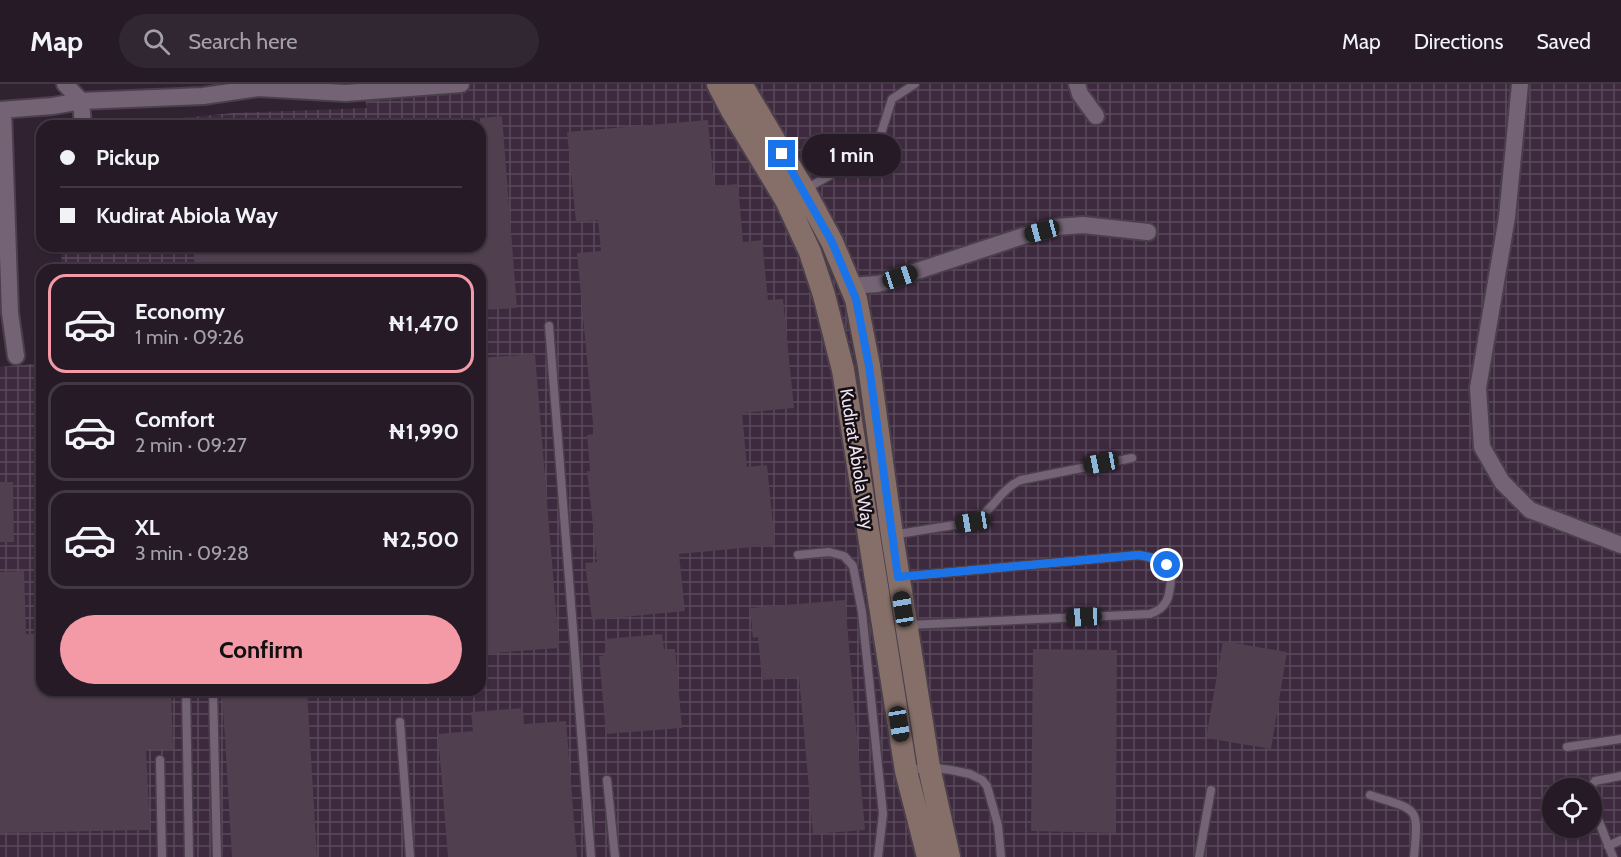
<!DOCTYPE html>
<meta charset="utf-8">
<style>
:root{--surface:#251a26;--page:#312732;--text:#f1f3f6;--muted:#a3a1a7;--line:#423843;--accent:#f49aa6}
body{margin:0;font-family:Cabin,sans-serif;background:var(--page);color:var(--text);height:100vh;display:flex;flex-direction:column;font-size:22px;white-space:nowrap}
*{box-sizing:border-box;margin:0}
p{font-size:20px;color:var(--muted)}
.icon{flex:none;width:33px;height:33px;fill:none;stroke:currentColor;stroke-width:2;stroke-linecap:round;stroke-linejoin:round}
.map{position:relative;flex:1;overflow:hidden}
.sheet{position:absolute;left:36px;top:180px;width:450px;height:432px;display:flex;flex-direction:column;background:var(--surface);border-radius:18px;box-shadow:0 2px 4px #0004,0 0 0 2px var(--line)}
.sheet>*{flex:none}
.hud{position:absolute;left:36px;top:36px;width:450px;height:132px;border-radius:18px;box-shadow:0 2px 4px #0004,0 0 0 2px var(--line);display:grid;align-content:center;height:132px;padding:0 24px;background:var(--surface)}
.fabs{position:absolute;left:1542px;top:694px;display:grid;gap:12px}
.fabs a{display:grid;place-items:center;width:60px;height:60px;border-radius:50%;background:var(--surface);box-shadow:0 2px 4px #0004,0 0 0 2px var(--line);font-size:30px}
.end{position:absolute;width:27px;height:27px;margin:-14px;border:8px solid #1a73e8;background:#fff;box-shadow:0 0 0 3px #fff}
.from{border-radius:50%}
.bubble{position:absolute;height:42px;border-radius:21px;background:var(--surface);box-shadow:0 2px 4px #0004,0 0 0 2px var(--line);font-size:20px;font-weight:800;line-height:42px;text-align:center}
.car{position:absolute;width:18px;height:36px;margin:-18px -9px;border-radius:8px;box-shadow:0 0 4px 2px #0007;background:linear-gradient(#222 24%,#8ab4d8 0 40%,#222 0 76%,#8ab4d8 0 86%,#222 0)}
.hud b{display:flex;align-items:center;gap:21px;height:57px;font-size:22px}
.hud b+b{border-top:2px solid var(--line)}
.hud i{width:15px;height:15px;background:var(--text)}
ul{padding:10px 0 0;list-style:none}
li{display:flex;align-items:center;gap:18px;height:99px;margin:0 12px 9px;padding:0 12px;border:3px solid var(--line);border-radius:18px}
li div{flex:1}
li b{display:block;font-size:22px}
li em{font-style:normal;font-weight:800}
li.on{border-color:var(--accent)}
li>.icon{width:54px;height:54px;stroke-width:1.5}
.action{display:flex;gap:12px;margin-top:auto;padding:12px 24px}
.action a{flex:1;height:69px;border-radius:36px;background:var(--accent);color:#111;font-size:24px;font-weight:800;line-height:69px;text-align:center}
header{display:flex;align-items:center;gap:36px;box-sizing:border-box;height:84px;padding:0 30px;background:var(--surface);border-bottom:2px solid var(--line)}
header strong{font-size:28px}
nav{display:flex;gap:33px;margin-inline-start:auto;font-size:21px}
.search{width:420px;height:54px;background:var(--page);display:flex;align-items:center;gap:15px;box-sizing:border-box;padding:0 21px;border-radius:33px;color:var(--muted);font-size:22px}
.map>svg:first-child{display:block}
</style>
<header>
<strong>Map</strong>
<div class="search"><svg class="icon" aria-label="search" viewBox="0 0 24 24"><circle cx="10" cy="10" r="6"/><path d="M15 15l6 6"/></svg>Search here</div>
<nav><a>Map</a><a>Directions</a><a>Saved</a></nav>
</header>
<div class="map">
<svg width="1621" height="773" viewBox="0 0 1621 773">
<defs>
<pattern id="industrial-grid" width="8" height="8" patternUnits="userSpaceOnUse" patternTransform="scale(1.5)"><rect width="8" height="8" fill="#3e2a3f"/><path d="M0 4h8M4 0v8" fill="none" stroke="#5a495b"/></pattern>
</defs>
<rect width="100%" height="100%" fill="#312232"/>
<path fill="url(#industrial-grid)" fill-rule="evenodd" d="M362 0H1621V773H0V283L42 279V606H480V186H62L61 162H480V42H102L233 29 367 24ZM1552 705H1592V744H1552Z"/>
<path fill="#503f4f" d="M502 32 517 224 480 226V186H195L193 162H480V34Z
M708 36 714 102 738 100 743 158 762 156 768 216 783 215 794 324 742 329 747 383 767 381 775 461 679 470 685 527 592 536 585 479 597 478 587 387H590L587 351 594 350 577 169 601 167 598 136 576 138 567 48Z
M535 270 559 564 480 570V274Z
M0 398H13L14 458H0Z
M24 487 26 550 42 549V606H171L173 665H146L150 746 0 749V488Z
M845 516 865 746 813 750 799 593 762 596 758 553 753 554 750 524Z
M662 550 664 565H675L682 644 606 650 599 572 606 571 605 555Z
M1223 557 1287 568 1271 665 1206 654Z
M1033 565 1117 566 1116 749 1031 747Z
M222 606H307L317 773H232Z
M523 624 524 640 566 637 577 773H448L438 650 473 647 471 628Z"/>
<g fill="none" stroke-linecap="round" stroke-linejoin="round">
<g stroke="#4b3f4c" stroke-width="11">
<path id="service" d="M804 106 871 68 878 59 892 15 915 0
M549 242 591 773
M892 451 973 438C992 428 1000 405 1021 396L1132 374
M798 471 829 468 844 472 853 482 862 528 883 730 878 773
M899 493 1139 471C1153 474 1164 476 1172 487 1169 507 1172 522 1150 530L908 541
M186 606 189 773
M213 606 217 773
M400 638 410 773
M1567 663 1621 655
M160 676 162 773
M906 687 929 683 951 686 970 690 982 696 987 702 998 741 1001 773
M607 696 615 773
M1590 705 1595 697 1621 692
M1370 711C1418 727 1419 720 1414 773
M1592 720 1613 773
M1608 762 1621 756
M1199 773 1211 706"/>
</g>
<g stroke="#4b3f4c" stroke-width="20">
<path id="minor" d="M65 0 81 17 83 42
M1077 0 1080 10 1096 32
M1520 0 1507 133 1478 304 1482 363 1502 398 1530 426 1621 461
M0 26 53 22 81 17 203 12 258 4 346 9 461 0
M3 26 10 229 16 272
M850 202 878 200 1026 151 1057 143 1083 141 1148 148"/>
</g>
<g stroke="#4b3f4c" stroke-width="26">
<path id="secondary" d="M718 0 731 25 786 116 810 168 824 211 843 286 906 687 928 773
M741 0 804 106 832 158 856 215 869 282 892 451 929 683 949 773"/>
</g>
<use href="#service" stroke="#746375" stroke-width="8"/>
<use href="#minor" stroke="#746375" stroke-width="16"/>
<use href="#secondary" stroke="#856f68" stroke-width="22"/>
</g>
<g fill="none" stroke-linecap="round" stroke-linejoin="round">
<path stroke="#1a73e8" stroke-width="8" d="M782 70 832 158 856 215 869 282 898 493 1139 471 1155 474 1167 481"/>
</g>
<g text-anchor="middle" stroke-width="5" stroke-linejoin="round" paint-order="stroke">
<g font-size="18" fill="#ede3ee" stroke="#150e15">
<text transform="translate(857 375) rotate(81)" y="6">Kudirat Abiola Way</text>
</g>
</g>
</svg>
<div class="fabs">
<a><svg class="icon" aria-label="locate" viewBox="0 0 24 24"><circle cx="12" cy="12" r="6"/><path d="M12 2v4M12 18v4M2 12h4M18 12h4"/></svg></a>
</div>
<i class="end from" style="left:1167px;top:481px"></i>
<i class="end" style="left:782px;top:70px"></i>
<div class="bubble" style="left:802px;top:50px;width:99px">1 min</div>
<i class="car" style="left:1042px;top:147px;rotate:255deg"></i>
<i class="car" style="left:900px;top:193px;rotate:72deg"></i>
<i class="car" style="left:1101px;top:379px;rotate:259deg"></i>
<i class="car" style="left:973px;top:438px;rotate:261deg"></i>
<i class="car" style="left:903px;top:525px;rotate:351deg"></i>
<i class="car" style="left:1084px;top:533px;rotate:267deg"></i>
<i class="car" style="left:899px;top:640px;rotate:171deg"></i>
<div class="hud">
<b><i class="from"></i>Pickup</b>
<b><i></i>Kudirat Abiola Way</b>
</div>
<section class="sheet">
<ul>
<li class="on"><svg class="icon" aria-label="car" viewBox="0 0 24 24"><path d="M5 17H2v-5l4-1 3-4h7l3 4 3 1v5h-3M9 17h6M6 11h13"/><circle cx="7" cy="17" r="2"/><circle cx="17" cy="17" r="2"/></svg><div><b>Economy</b><p>1 min · 09:26</p></div><em>₦1,470</em></li>
<li><svg class="icon" aria-label="car" viewBox="0 0 24 24"><path d="M5 17H2v-5l4-1 3-4h7l3 4 3 1v5h-3M9 17h6M6 11h13"/><circle cx="7" cy="17" r="2"/><circle cx="17" cy="17" r="2"/></svg><div><b>Comfort</b><p>2 min · 09:27</p></div><em>₦1,990</em></li>
<li><svg class="icon" aria-label="car" viewBox="0 0 24 24"><path d="M5 17H2v-5l4-1 3-4h7l3 4 3 1v5h-3M9 17h6M6 11h13"/><circle cx="7" cy="17" r="2"/><circle cx="17" cy="17" r="2"/></svg><div><b>XL</b><p>3 min · 09:28</p></div><em>₦2,500</em></li>
</ul>
<div class="action"><a>Confirm</a></div>
</section>
</div>
